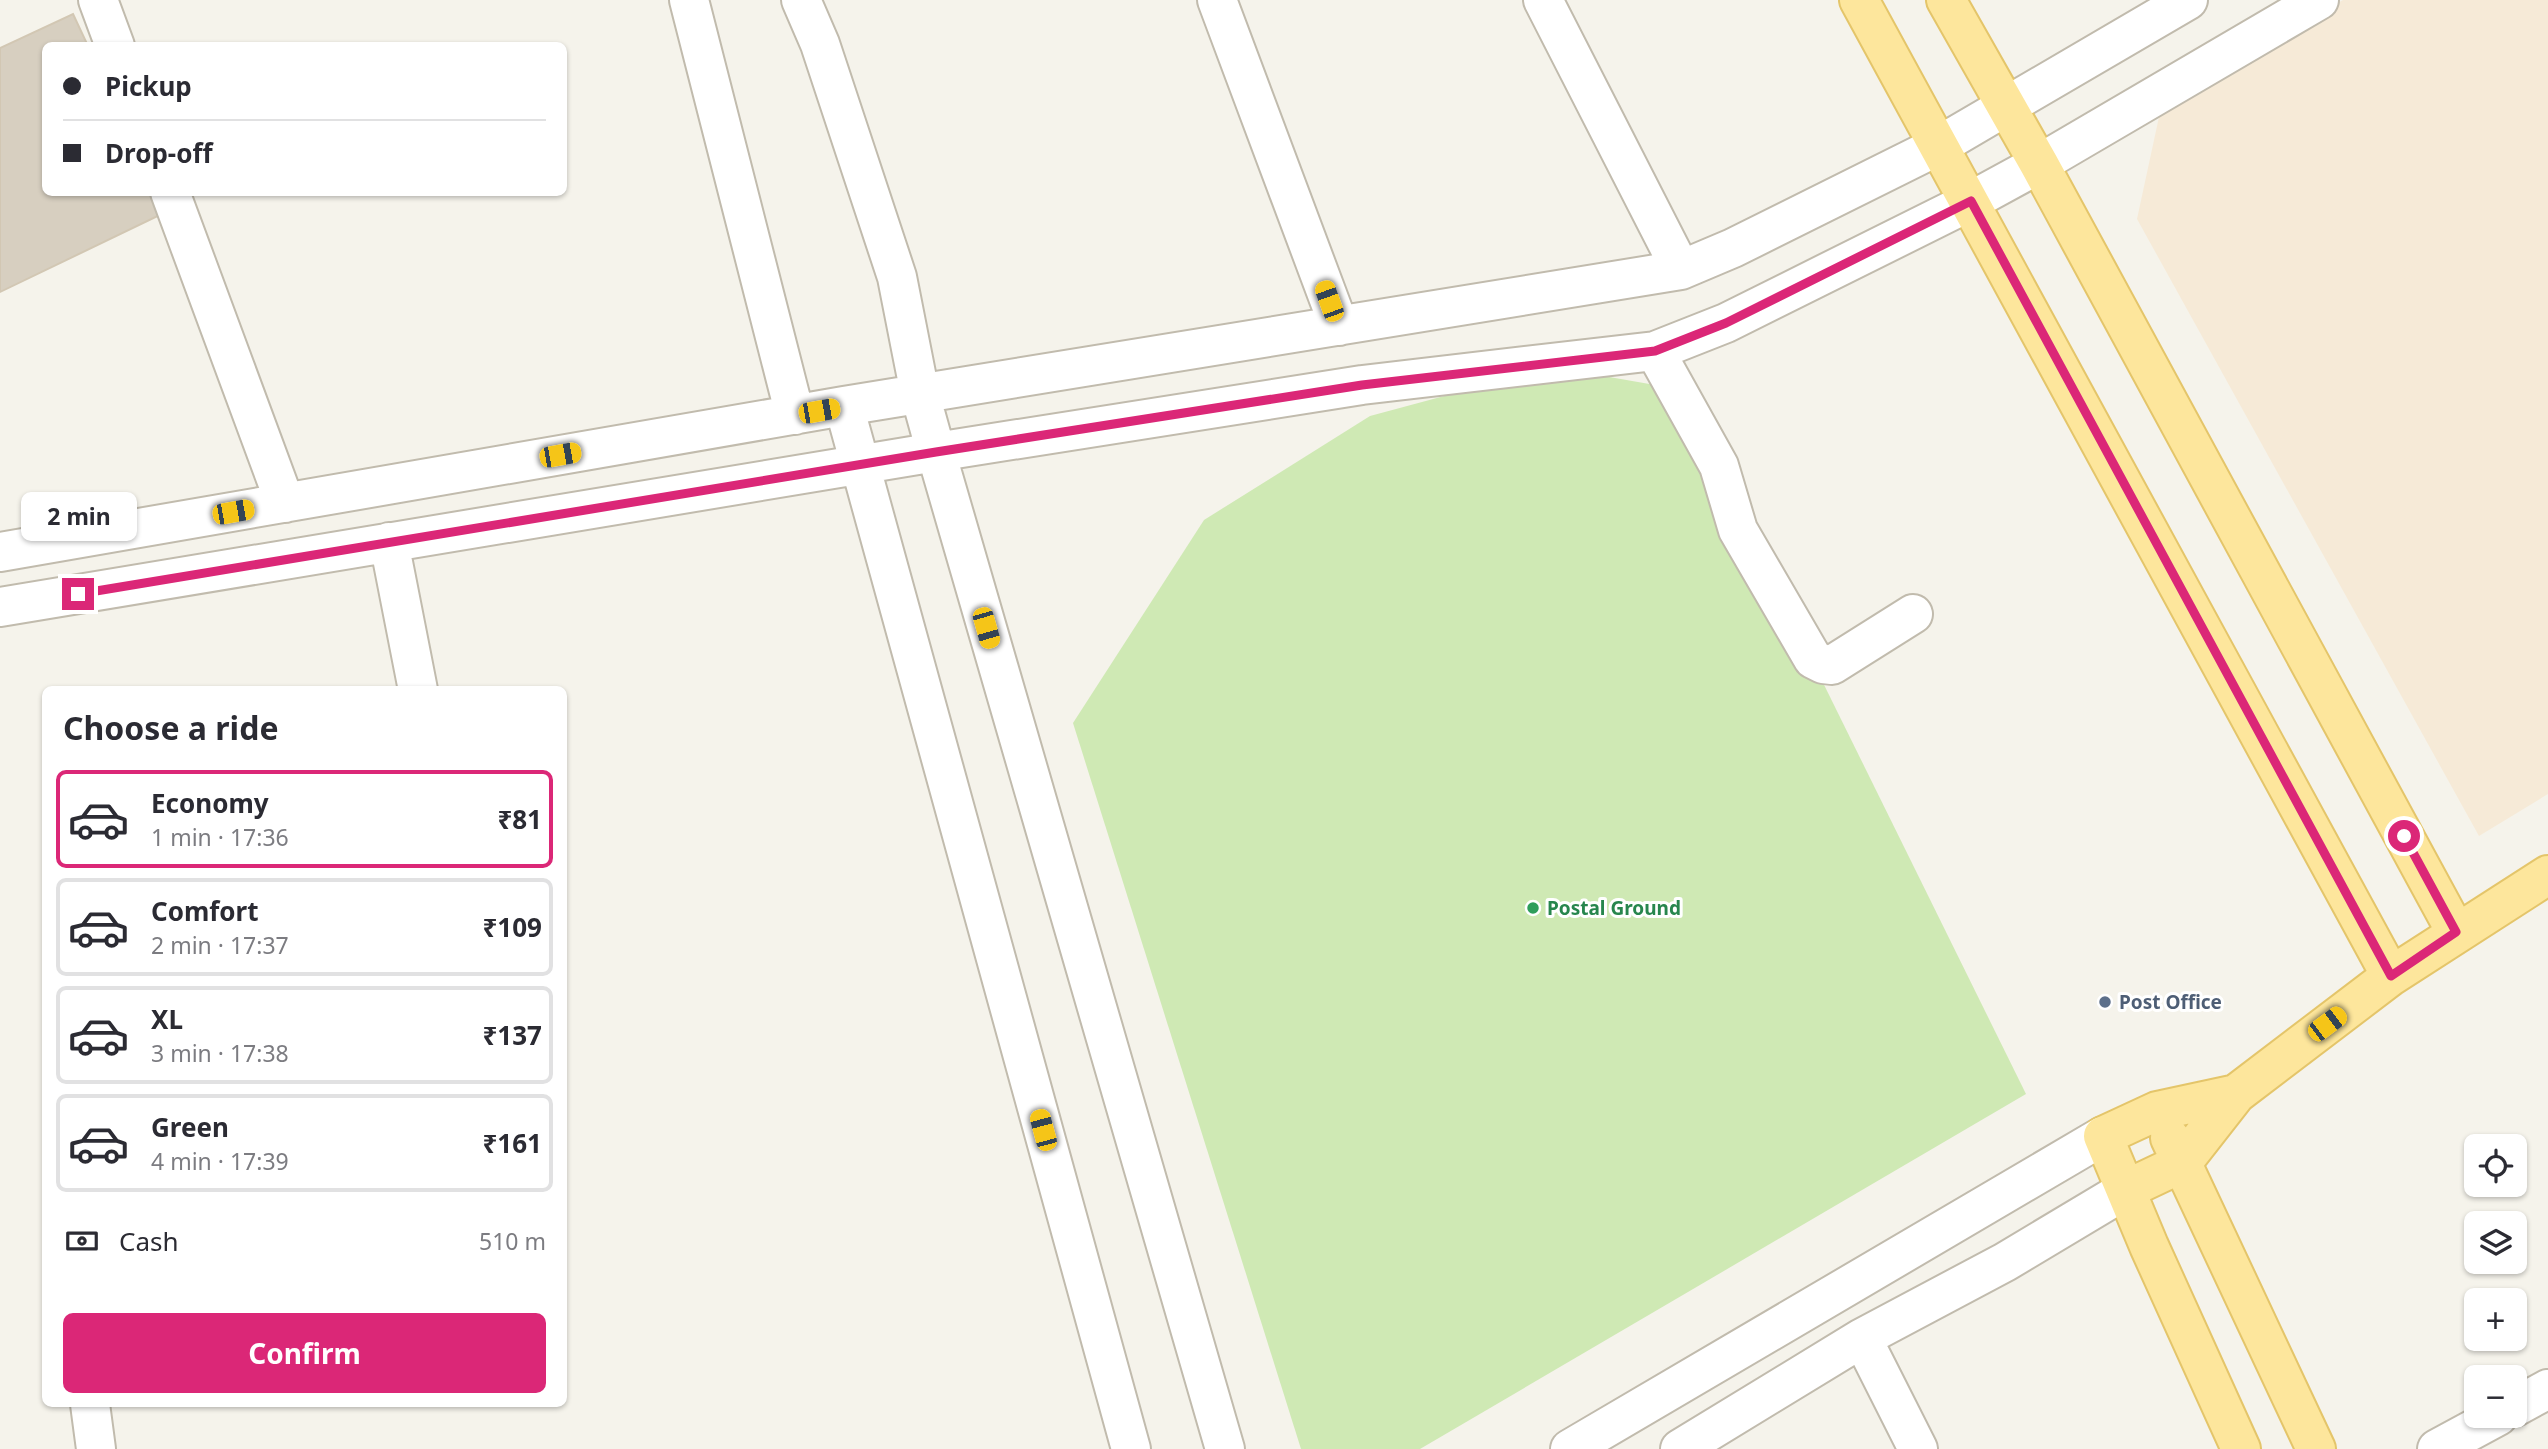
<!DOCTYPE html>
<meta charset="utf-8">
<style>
:root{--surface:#fff;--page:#f7f7f7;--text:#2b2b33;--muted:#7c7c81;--line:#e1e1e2;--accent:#db2777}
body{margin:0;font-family:"Noto Sans",sans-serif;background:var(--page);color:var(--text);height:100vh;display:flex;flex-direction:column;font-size:26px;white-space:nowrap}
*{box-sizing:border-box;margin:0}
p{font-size:23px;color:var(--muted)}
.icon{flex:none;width:38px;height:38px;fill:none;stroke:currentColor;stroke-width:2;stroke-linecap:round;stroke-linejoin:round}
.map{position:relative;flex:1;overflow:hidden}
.drawer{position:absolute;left:42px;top:686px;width:525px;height:721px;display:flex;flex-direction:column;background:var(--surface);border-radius:10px;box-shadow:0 2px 5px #0004}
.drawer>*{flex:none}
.top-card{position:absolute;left:42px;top:42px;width:525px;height:154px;border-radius:10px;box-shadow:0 2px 5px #0004;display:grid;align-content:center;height:154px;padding:0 21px;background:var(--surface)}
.fabs{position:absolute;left:2464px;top:1134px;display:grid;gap:14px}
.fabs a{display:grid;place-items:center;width:63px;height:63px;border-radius:10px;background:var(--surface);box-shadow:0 2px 5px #0004;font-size:35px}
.end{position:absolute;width:32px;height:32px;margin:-16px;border:9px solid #db2777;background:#fff;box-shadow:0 0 0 4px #fff}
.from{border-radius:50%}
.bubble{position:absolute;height:49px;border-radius:10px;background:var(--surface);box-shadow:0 2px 5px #0004;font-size:23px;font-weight:700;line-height:49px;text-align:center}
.car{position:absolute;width:21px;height:42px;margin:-21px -10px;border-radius:9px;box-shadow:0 0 5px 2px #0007;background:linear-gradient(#f5c518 24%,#345 0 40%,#f5c518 0 76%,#345 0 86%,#f5c518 0)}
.top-card b{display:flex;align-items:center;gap:24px;height:66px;font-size:26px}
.top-card b+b{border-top:2px solid var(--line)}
.top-card i{width:18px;height:18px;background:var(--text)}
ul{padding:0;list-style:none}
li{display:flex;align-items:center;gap:21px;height:98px;margin:0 14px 10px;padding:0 7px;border:4px solid var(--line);border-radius:10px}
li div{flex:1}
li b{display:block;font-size:26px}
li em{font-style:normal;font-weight:700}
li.current{border-color:var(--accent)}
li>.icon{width:63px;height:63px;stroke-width:1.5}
h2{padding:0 21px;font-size:32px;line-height:84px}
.pay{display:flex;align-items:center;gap:18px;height:77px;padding:0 21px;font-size:26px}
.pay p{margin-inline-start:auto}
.primary-button{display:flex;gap:14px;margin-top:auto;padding:14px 21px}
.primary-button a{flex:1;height:80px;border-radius:10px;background:var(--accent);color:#fff;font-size:28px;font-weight:700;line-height:80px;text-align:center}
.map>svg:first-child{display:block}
</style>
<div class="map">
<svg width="2548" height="1449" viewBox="0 0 2548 1449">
<rect width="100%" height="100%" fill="#f5f3eb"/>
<path fill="#f6ead7" d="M2343 0H2548V794L2479 836 2137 219 2162 103Z"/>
<path fill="#cfe9b4" d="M1552 367 1678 389 2026 1094 1420 1449H1301L1073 723 1204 520 1370 416Z"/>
<path fill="#d7cfc0" stroke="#d2c7b3" stroke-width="2" d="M73 14 88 46H46V192H157L166 212 0 292V48Z"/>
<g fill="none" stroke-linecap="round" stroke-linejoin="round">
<g stroke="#c1bbad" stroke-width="42">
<path id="minor" d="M98 0 115 46
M689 0 795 415
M801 0 820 44 897 277 920 394 936 452 1225 1449
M1217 0 1339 326
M1543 0 1681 270
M170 192 285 503
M1655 351 1719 466 1738 530 1813 659 1823 664 1832 665 1913 614
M844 406 1131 1449
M389 542 418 690
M0 552 844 406 1681 270 1733 248 1940 145 2188 0
M0 607 936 452 1362 385 1655 351 1726 323 1971 201 2039 164 2319 0
M1862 1338 1918 1449
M90 1404 96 1449
M2515 1407 2548 1389
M1570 1449 2103 1136
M1680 1449 1862 1338 2005 1262 2127 1189
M2437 1449 2498 1416"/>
</g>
<g stroke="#e4c56a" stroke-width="42">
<path id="major" d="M1859 0 2391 976
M1946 0 2039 164 2456 932
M2236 1094 2157 1111 2103 1136 2149 1246 2241 1449
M2170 1138 2316 1449
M2127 1189 2182 1163 2236 1094 2391 976 2548 875"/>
</g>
<use href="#minor" stroke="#fff" stroke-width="38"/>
<use href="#major" stroke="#fde69c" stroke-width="38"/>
</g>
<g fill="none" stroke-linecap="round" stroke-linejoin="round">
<path stroke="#db2777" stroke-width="9" d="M78 594 936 452 1362 385 1655 351 1726 323 1971 201 2391 976 2456 932 2404 836"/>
</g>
<circle fill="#2e9e5b" stroke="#fff" stroke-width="2.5" cx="1533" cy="908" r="7"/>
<circle fill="#5c6f8a" stroke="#fff" stroke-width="2.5" cx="2105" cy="1002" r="7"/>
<g text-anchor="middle" stroke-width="6" stroke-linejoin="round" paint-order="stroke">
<g font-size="19" font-weight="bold" fill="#27864d" stroke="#fff" text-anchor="start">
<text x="1547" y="915">Postal Ground</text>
</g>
<g font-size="19" font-weight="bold" fill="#4e5e75" stroke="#fff" text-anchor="start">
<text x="2119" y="1009">Post Office</text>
</g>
</g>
</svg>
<div class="fabs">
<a><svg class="icon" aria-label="locate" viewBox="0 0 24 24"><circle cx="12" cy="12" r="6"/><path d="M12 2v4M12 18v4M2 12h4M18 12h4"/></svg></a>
<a><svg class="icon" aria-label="layers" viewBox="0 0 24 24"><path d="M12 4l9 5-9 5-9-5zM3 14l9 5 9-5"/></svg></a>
<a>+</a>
<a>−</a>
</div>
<i class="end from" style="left:2404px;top:836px"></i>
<i class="end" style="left:78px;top:594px"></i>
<div class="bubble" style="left:21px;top:492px;width:116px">2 min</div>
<i class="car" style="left:1329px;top:301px;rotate:340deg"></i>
<i class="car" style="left:819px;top:411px;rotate:80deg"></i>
<i class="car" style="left:560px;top:455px;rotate:80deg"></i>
<i class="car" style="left:233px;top:512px;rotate:80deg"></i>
<i class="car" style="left:986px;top:628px;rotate:164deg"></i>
<i class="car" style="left:2327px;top:1024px;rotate:53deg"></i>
<i class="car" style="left:1043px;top:1130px;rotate:345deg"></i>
<div class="top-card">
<b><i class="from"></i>Pickup</b>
<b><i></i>Drop-off</b>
</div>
<section class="drawer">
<h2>Choose a ride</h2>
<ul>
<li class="current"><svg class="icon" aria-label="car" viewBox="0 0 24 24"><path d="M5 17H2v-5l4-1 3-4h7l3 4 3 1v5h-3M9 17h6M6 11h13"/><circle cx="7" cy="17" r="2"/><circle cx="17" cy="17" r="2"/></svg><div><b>Economy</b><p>1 min · 17:36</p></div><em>₹81</em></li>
<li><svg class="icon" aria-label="car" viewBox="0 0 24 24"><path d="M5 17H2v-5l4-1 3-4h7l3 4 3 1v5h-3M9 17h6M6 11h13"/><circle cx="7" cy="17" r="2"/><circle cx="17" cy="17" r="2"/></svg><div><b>Comfort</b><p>2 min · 17:37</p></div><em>₹109</em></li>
<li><svg class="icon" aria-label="car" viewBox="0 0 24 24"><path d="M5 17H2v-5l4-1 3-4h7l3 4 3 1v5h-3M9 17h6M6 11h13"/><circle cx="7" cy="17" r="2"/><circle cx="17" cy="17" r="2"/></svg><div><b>XL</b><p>3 min · 17:38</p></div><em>₹137</em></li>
<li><svg class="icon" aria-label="car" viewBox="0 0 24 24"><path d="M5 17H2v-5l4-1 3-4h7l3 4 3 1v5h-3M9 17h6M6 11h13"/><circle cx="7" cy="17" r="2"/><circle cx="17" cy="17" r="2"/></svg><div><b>Green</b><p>4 min · 17:39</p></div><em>₹161</em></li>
</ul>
<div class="pay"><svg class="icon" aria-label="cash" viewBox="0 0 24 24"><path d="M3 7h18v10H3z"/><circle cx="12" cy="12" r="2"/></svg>Cash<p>510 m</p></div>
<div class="primary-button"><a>Confirm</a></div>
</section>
</div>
